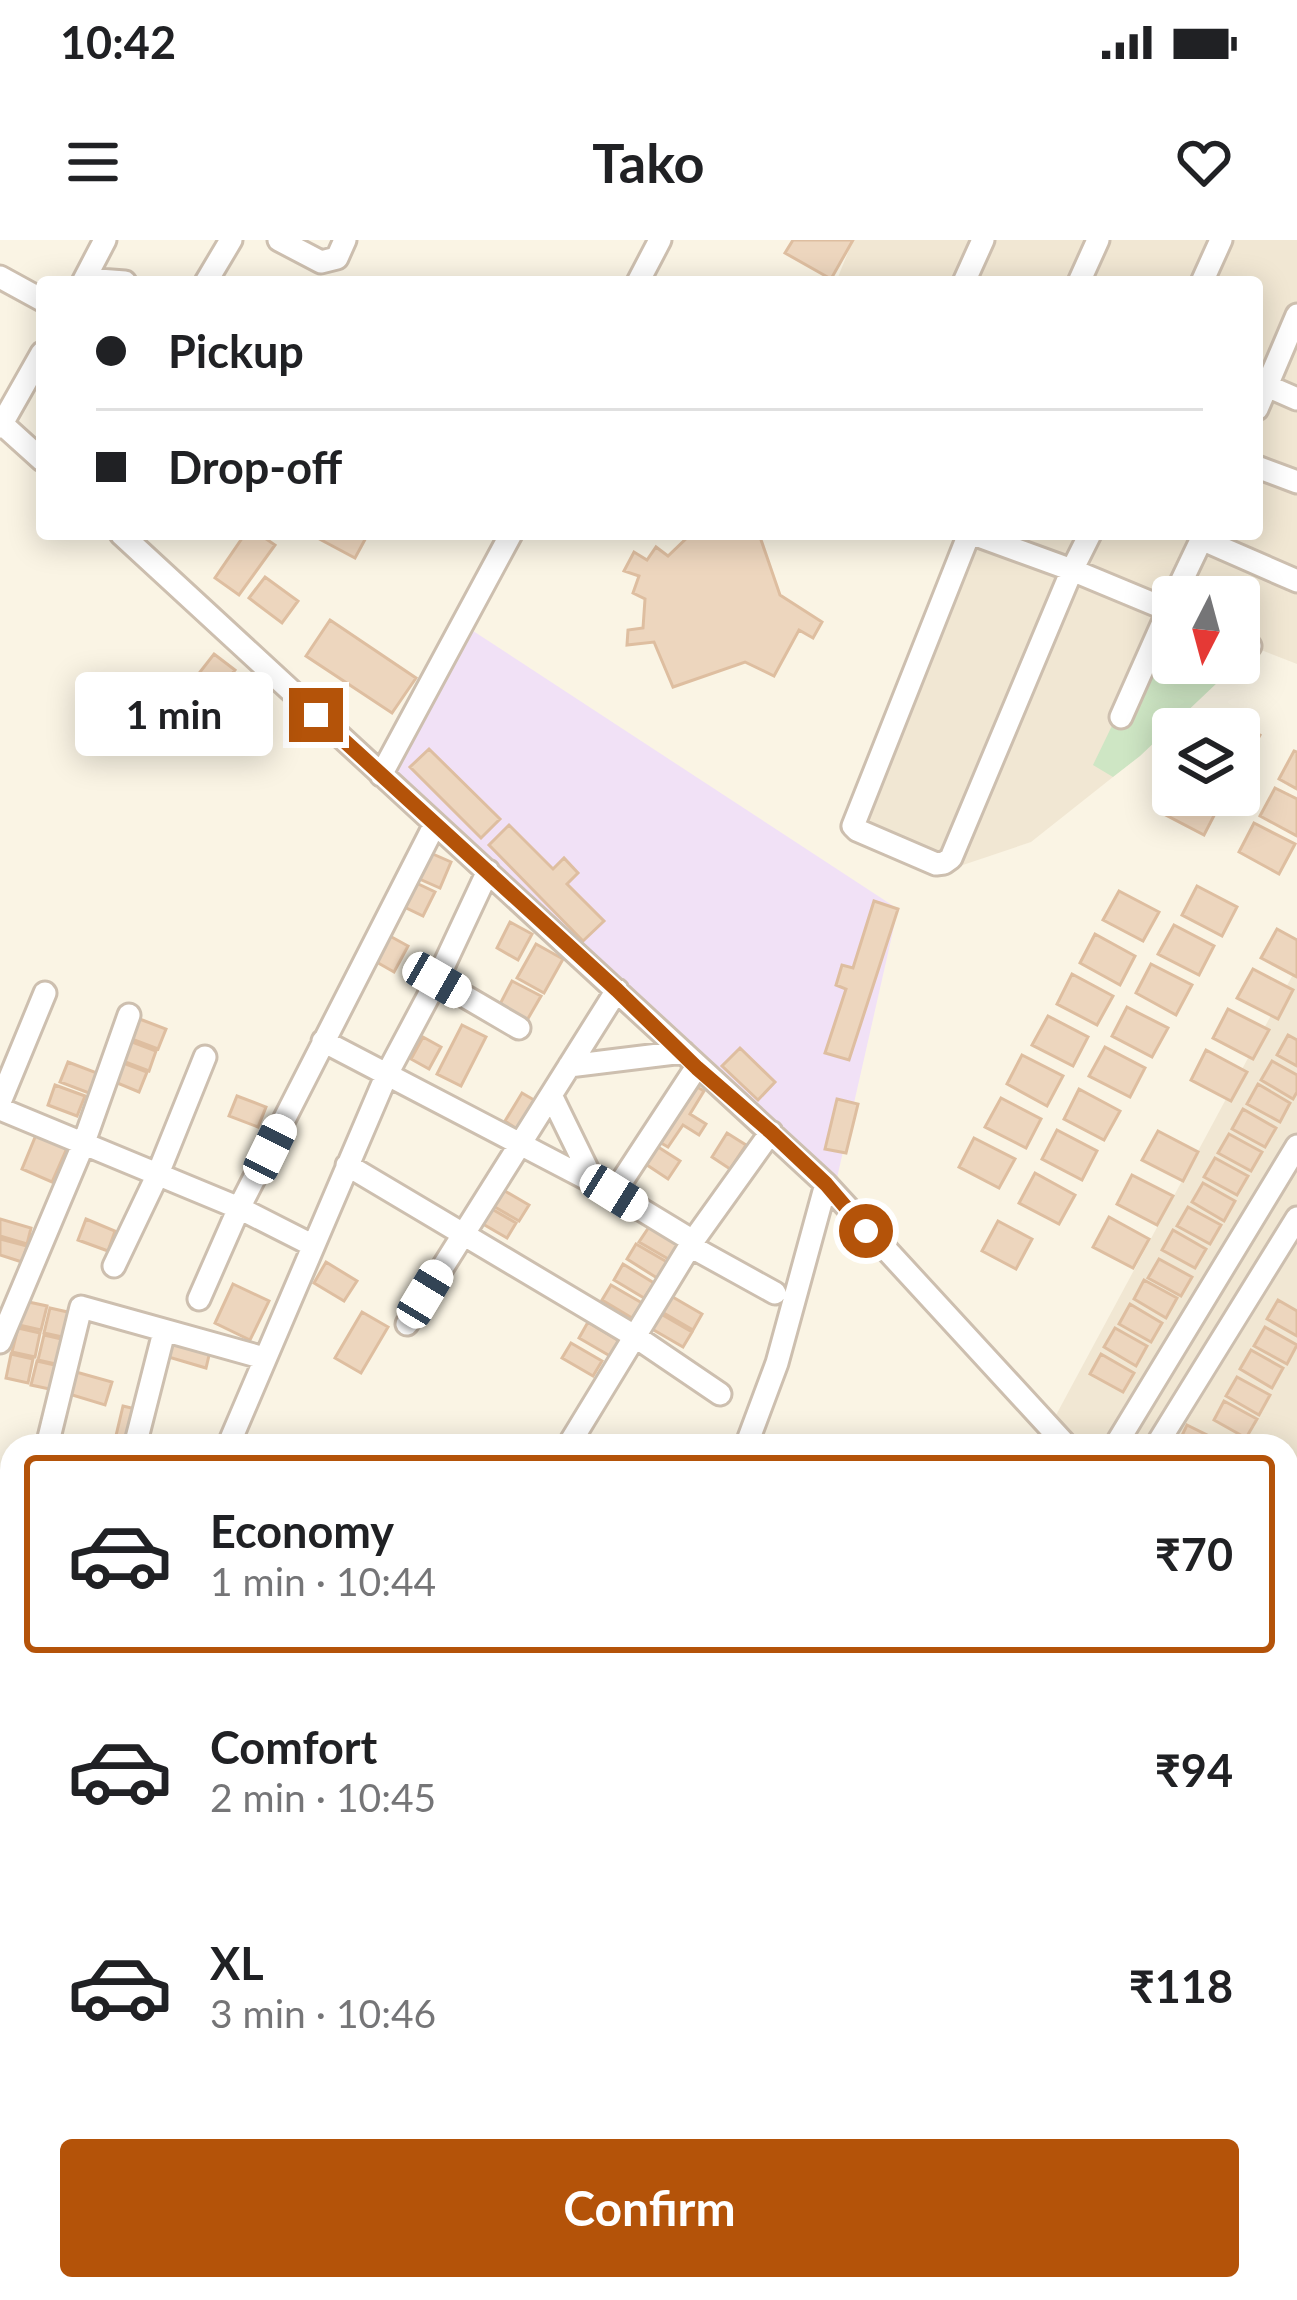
<!DOCTYPE html>
<meta charset="utf-8">
<style>
:root{--surface:#fff;--page:#f2f2f2;--text:#202124;--muted:#757577;--line:#e0e0e0;--accent:#b45309}
body{margin:0;font-family:Lato,sans-serif;background:var(--page);color:var(--text);height:100vh;display:flex;flex-direction:column;font-size:45px;white-space:nowrap}
*{box-sizing:border-box;margin:0}
p{font-size:39px;color:var(--muted)}
.icon{flex:none;width:66px;height:66px;fill:none;stroke:currentColor;stroke-width:2;stroke-linecap:round;stroke-linejoin:round}
.map{position:relative;flex:1;overflow:hidden}
.panel{position:absolute;left:0px;top:1194px;width:1299px;height:867px;display:flex;flex-direction:column;background:var(--surface);border-radius:36px 36px 0 0;box-shadow:0 6px 30px #0003}
.panel>*{flex:none}
.top-card{position:absolute;left:36px;top:36px;width:1227px;height:264px;border-radius:12px;box-shadow:0 6px 30px #0003;display:grid;align-content:center;height:264px;padding:0 60px;background:var(--surface)}
.needle{width:78px;rotate:186deg}
.buttons{position:absolute;left:1152px;top:336px;display:grid;gap:24px}
.buttons a{display:grid;place-items:center;width:108px;height:108px;border-radius:12px;background:var(--surface);box-shadow:0 6px 30px #0003;font-size:60px}
.end{position:absolute;width:54px;height:54px;margin:-27px;border:15px solid #b45309;background:#fff;box-shadow:0 0 0 6px #fff}
.from{border-radius:50%}
.bubble{position:absolute;height:84px;border-radius:12px;background:var(--surface);box-shadow:0 6px 30px #0003;font-size:39px;font-weight:700;line-height:84px;text-align:center}
.car{position:absolute;width:36px;height:72px;margin:-36px -18px;border-radius:15px;box-shadow:0 0 9px 3px #0007;background:linear-gradient(#fff 24%,#345 0 40%,#fff 0 76%,#345 0 86%,#fff 0)}
.top-card b{display:flex;align-items:center;gap:42px;height:114px;font-size:45px}
.top-card b+b{border-top:3px solid var(--line)}
.top-card i{width:30px;height:30px;background:var(--text)}
ul{padding:21px 0 0;list-style:none}
li{display:flex;align-items:center;gap:36px;height:198px;margin:0 24px 18px;padding:0 36px;border:6px solid transparent;border-radius:12px}
li div{flex:1}
li b{display:block;font-size:45px}
li em{font-style:normal;font-weight:700}
li.selected{border-color:var(--accent)}
li>.icon{width:108px;height:108px;stroke-width:1.5}
.primary-button{display:flex;gap:24px;margin-top:auto;padding:24px 60px}
.primary-button a{flex:1;height:138px;border-radius:12px;background:var(--accent);color:#fff;font-size:48px;font-weight:700;line-height:138px;text-align:center}
.status{display:flex;justify-content:space-between;align-items:center;height:84px;padding:0 60px;background:var(--surface);direction:ltr}
.status svg{height:33px;fill:currentColor}
header{display:flex;justify-content:space-between;align-items:center;height:156px;padding:0 60px;background:var(--surface);font-size:54px;font-weight:700}
.map>svg:first-child{display:block}
</style>
<div class="status"><b>10:42</b><svg viewBox="0 0 49 12"><path d="M0 12V9h3v3zM5 12V6h3v6zM10 12V3h3v9zM15 12V0h3v12zM26 1h20v11H26zM47 4h2v5h-2z"/></svg></div>
<header><svg class="icon" aria-label="menu" viewBox="0 0 24 24"><path d="M4 6h16M4 12h16M4 18h16"/></svg>Tako<svg class="icon" aria-label="heart" viewBox="0 0 24 24"><path d="M12 20l-8-8c-3-5 5-10 8-4 3-6 11-1 8 4z"/></svg></header>
<div class="map">
<svg width="1297" height="2060" viewBox="0 0 1297 2060">
<rect width="100%" height="100%" fill="#faf4e4"/>
<path fill="#f1e7d3" d="M853 0H1297V424L1251 406 1239 417V357H1173V423L1113 537 1031 602 948 630 854 578 969 294H1257V42H836Z
M1297 727V1380L1287 1376V1206H1084L1055 1177Z"/>
<path fill="#f1e1f6" d="M464 385 898 669 832 960 385 541Z"/>
<path fill="#cee6c4" d="M1168 370 1173 372V423H1238L1140 516 1113 537 1093 525Z"/>
<path fill="#edd6be" stroke="#debea0" stroke-width="3" d="M793 0H853L831 39 785 13Z
M245 294H259L275 305 239 355 215 338Z
M310 294H368L355 318Z
M691 294H759L780 355 822 382 813 398 799 390 774 436 745 422 673 447 654 402 627 405 628 390 643 388 645 359 633 353 639 336 624 331 634 312 647 320 656 307 668 316Z
M265 337 298 361 282 383 249 358Z
M330 380 416 438 392 473 306 416Z
M214 414 235 430 207 466 186 450Z
M1220 473 1260 495 1244 524 1239 521V489H1211Z
M429 509 500 579 481 598 410 527Z
M1294 511 1297 512V549L1279 539Z
M1275 548 1297 559V596L1260 576Z
M1174 555H1198L1219 566 1204 595 1164 574Z
M1254 583 1295 604 1279 634 1239 612Z
M509 585 553 629 564 618 578 633 567 644 604 681 583 701 489 605Z
M426 611 451 622 440 648 415 637Z
M408 639 435 652 423 676 396 663Z
M1197 646 1237 667 1222 696 1182 675Z
M1119 651 1159 672 1143 701 1103 680Z
M874 661 898 669 849 820 825 813 846 749 836 745 842 725 853 728Z
M510 682 532 694 518 720 497 708Z
M1174 685 1214 706 1199 735 1158 714Z
M1277 689 1297 700V737L1261 718Z
M1095 694 1135 716 1120 745 1080 723Z
M388 695 408 706 394 732 373 720Z
M536 704 563 719 544 753 517 738Z
M1151 724 1192 745 1176 775 1136 753Z
M1253 729 1293 750 1278 779 1237 758Z
M1072 734 1113 756 1097 785 1057 764Z
M512 741 541 756 526 782 498 768Z
M1127 767 1168 788 1152 817 1112 796Z
M1228 769 1269 790 1253 819 1213 798Z
M1048 776 1088 797 1073 826 1032 805Z
M137 778 166 789 158 809 129 798Z
M462 785 486 797 461 846 437 834Z
M1288 795 1297 800V826L1277 815Z
M423 797 441 807 429 829 411 819Z
M127 800 156 811 149 831 120 820Z
M1105 807 1145 828 1130 857 1089 836Z
M740 808 775 842 758 860 722 826Z
M1206 810 1247 832 1231 861 1191 840Z
M1022 815 1063 836 1047 866 1007 844Z
M118 821 147 832 139 852 110 840Z
M1272 821 1297 835V852L1293 859 1261 840Z
M68 822 97 833 89 853 60 842Z
M692 844 704 851 690 874 706 884 699 895 683 885 668 907 656 900Z
M1258 844 1290 863 1280 882 1247 864Z
M55 845 85 856 77 876 48 865Z
M1079 849 1120 871 1104 900 1064 879Z
M522 853 534 860 517 889 505 881Z
M237 856 266 867 258 887 229 876Z
M1001 858 1041 879 1026 908 985 887Z
M837 859 858 864 846 913 825 909Z
M1243 869 1276 888 1265 907 1232 889Z
M1057 890 1097 911 1082 940 1042 919Z
M1158 891 1198 912 1183 941 1142 920Z
M727 893 746 905 730 929 712 917Z
M1229 894 1262 912 1251 931 1218 913Z
M36 895 67 908 52 942 22 929Z
M974 898 1015 919 999 948 959 927Z
M655 905 680 921 668 939 644 923Z
M1215 918 1248 936 1237 955 1204 937Z
M1035 933 1075 955 1059 984 1019 963Z
M1132 935 1173 956 1157 985 1117 964Z
M1203 943 1235 961 1224 981 1192 962Z
M498 947 529 965 519 981 488 963Z
M485 965 516 983 507 998 476 980Z
M1188 967 1221 985 1210 1004 1177 986Z
M1109 977 1149 999 1133 1028 1093 1007Z
M0 979 31 988 27 1004 0 996Z
M86 979 115 991 108 1011 78 1000Z
M998 981 1032 999 1016 1029 982 1011Z
M649 987 679 1005 670 1020 639 1002Z
M1173 990 1206 1009 1195 1028 1162 1010Z
M0 999 27 1006 22 1022 0 1015Z
M636 1004 667 1022 657 1038 627 1019Z
M1159 1019 1192 1037 1181 1056 1148 1038Z
M326 1022 357 1041 344 1061 314 1043Z
M623 1024 654 1043 644 1058 614 1040Z
M1144 1040 1177 1058 1166 1078 1134 1059Z
M233 1044 269 1061 250 1100 215 1083Z
M611 1045 642 1063 632 1078 602 1060Z
M671 1056 702 1074 693 1090 662 1072Z
M1278 1060 1297 1071V1096L1267 1079Z
M24 1061 47 1066 41 1090 19 1085Z
M1130 1064 1162 1083 1151 1102 1119 1084Z
M50 1068 72 1073 67 1098 44 1093Z
M362 1072 388 1087 361 1133 335 1118Z
M661 1074 692 1092 683 1107 652 1089Z
M588 1082 619 1101 610 1116 579 1098Z
M1265 1087 1297 1105 1287 1124 1254 1106Z
M18 1088 40 1093 35 1117 12 1112Z
M1115 1088 1147 1106 1136 1126 1104 1107Z
M44 1095 66 1100 60 1125 38 1120Z
M170 1095 211 1107 206 1128 165 1116Z
M571 1103 602 1121 593 1136 562 1118Z
M1251 1110 1283 1128 1272 1148 1240 1129Z
M11 1114 33 1119 28 1143 6 1138Z
M1101 1114 1134 1133 1123 1152 1090 1134Z
M37 1121 59 1126 54 1150 31 1145Z
M76 1132 112 1142 105 1165 69 1154Z
M1237 1137 1270 1155 1259 1175 1226 1156Z
M1224 1161 1257 1179 1246 1198 1214 1180Z
M123 1166 136 1169 127 1206 114 1204Z
M1187 1185 1213 1198 1209 1206H1177Z
M636 2049H742L741 2060H635Z
M852 2049H886V2060H851Z
M1040 2049H1074L1073 2060H1039Z
M1078 2049H1112L1111 2060H1077Z
M1235 2049H1270L1269 2060H1234Z"/>
<g fill="none" stroke-linecap="round" stroke-linejoin="round">
<g stroke="#cdbfaf" stroke-width="27">
<path id="minor" d="M279 0 321 22 337 18 345 0
M0 37 42 60
M85 39 125 42
M83 42 105 0
M206 42 231 0
M638 42 660 0
M964 42 983 0
M1079 42 1098 0
M1202 42 1221 0
M1267 146 1297 159
M1257 169 1297 75
M0 182 42 220
M0 187 42 113
M1257 227 1297 242
M121 294 826 944 1067 1206
M969 294 853 586 857 590 936 624 944 623 951 618 1072 330 1090 294
M973 294 1072 330 1173 372
M1201 299 1297 341
M1174 357 1204 294
M1239 401 1250 406
M1121 477 1173 360
M381 535 511 294
M437 740 519 788
M323 801 614 953 693 1001
M569 826 683 812
M551 855 594 943
M0 862 45 753
M0 869 239 968 435 584
M347 925 636 1097 720 1154
M614 953 696 828
M690 1006 775 1053
M114 1026 157 936 205 817
M199 1059 239 968 312 1005
M407 1084 617 750
M0 1102 83 905 129 775
M47 1206 81 1067 264 1118
M135 1206 164 1092
M228 1206 387 834 437 740 488 631
M568 1206 693 1001 771 892
M746 1206 777 1123 826 944
M1115 1206 1297 906
M1156 1206 1297 978
M1287 1240 1297 1244
M0 1301 12 1303
M1287 1382 1297 1385
M0 1393 12 1346
M0 1649 12 1653
M0 1755 12 1754
M1287 1882 1297 1883
M0 1962 12 1963
M4 2060 6 1986
M159 2060 160 2049
M313 2060 314 2049
M465 2060 466 2049
M622 2060 623 2049
M842 2060 843 2049
M932 2060V2049
M1028 2060V2049
M1121 2060 1122 2049
M1220 2060 1221 2049"/>
</g>
<use href="#minor" stroke="#fff" stroke-width="21"/>
</g>
<g fill="none" stroke-linecap="round" stroke-linejoin="round">
<path stroke="#b45309" stroke-width="15" d="M316 475 617 750 697 828 771 892 826 944 866 991"/>
</g>
</svg>
<div class="buttons">
<a><svg class="needle" viewBox="-14 -14 28 28"><path d="M0-13l5 13h-10z" fill="#e53935"/><path d="M0 13l5-13h-10z" fill="#757577"/></svg></a>
<a><svg class="icon" aria-label="layers" viewBox="0 0 24 24"><path d="M12 4l9 5-9 5-9-5zM3 14l9 5 9-5"/></svg></a>
</div>
<i class="end from" style="left:866px;top:991px"></i>
<i class="end" style="left:316px;top:475px"></i>
<div class="bubble" style="left:75px;top:432px;width:198px">1 min</div>
<i class="car" style="left:437px;top:740px;rotate:120deg"></i>
<i class="car" style="left:270px;top:909px;rotate:26deg"></i>
<i class="car" style="left:614px;top:953px;rotate:122deg"></i>
<i class="car" style="left:425px;top:1054px;rotate:31deg"></i>
<div class="top-card">
<b><i class="from"></i>Pickup</b>
<b><i></i>Drop-off</b>
</div>
<section class="panel">
<ul>
<li class="selected"><svg class="icon" aria-label="car" viewBox="0 0 24 24"><path d="M5 17H2v-5l4-1 3-4h7l3 4 3 1v5h-3M9 17h6M6 11h13"/><circle cx="7" cy="17" r="2"/><circle cx="17" cy="17" r="2"/></svg><div><b>Economy</b><p>1 min · 10:44</p></div><em>₹70</em></li>
<li><svg class="icon" aria-label="car" viewBox="0 0 24 24"><path d="M5 17H2v-5l4-1 3-4h7l3 4 3 1v5h-3M9 17h6M6 11h13"/><circle cx="7" cy="17" r="2"/><circle cx="17" cy="17" r="2"/></svg><div><b>Comfort</b><p>2 min · 10:45</p></div><em>₹94</em></li>
<li><svg class="icon" aria-label="car" viewBox="0 0 24 24"><path d="M5 17H2v-5l4-1 3-4h7l3 4 3 1v5h-3M9 17h6M6 11h13"/><circle cx="7" cy="17" r="2"/><circle cx="17" cy="17" r="2"/></svg><div><b>XL</b><p>3 min · 10:46</p></div><em>₹118</em></li>
</ul>
<div class="primary-button"><a>Confirm</a></div>
</section>
</div>
